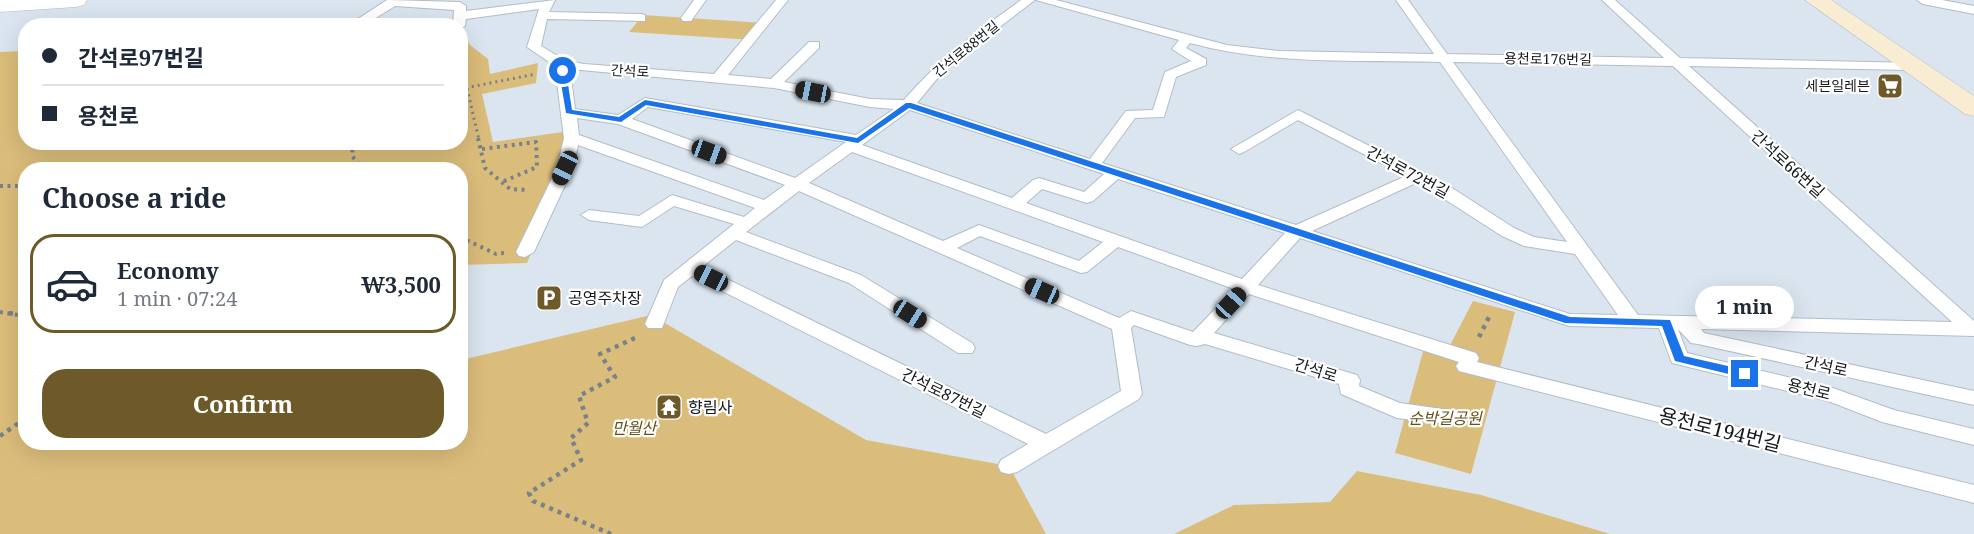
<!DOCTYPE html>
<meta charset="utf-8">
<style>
:root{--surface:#fff;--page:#f2f2f3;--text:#1f2937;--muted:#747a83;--line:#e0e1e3;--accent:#6e5928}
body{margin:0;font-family:"Noto Serif","Noto Sans KR",serif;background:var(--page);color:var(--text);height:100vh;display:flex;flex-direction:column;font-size:22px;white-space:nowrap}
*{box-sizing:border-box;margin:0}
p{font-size:20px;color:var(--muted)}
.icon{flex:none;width:33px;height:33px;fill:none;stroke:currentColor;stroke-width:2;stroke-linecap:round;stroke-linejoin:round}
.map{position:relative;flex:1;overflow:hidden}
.drawer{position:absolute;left:18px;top:162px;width:450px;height:288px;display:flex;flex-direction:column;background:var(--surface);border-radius:24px;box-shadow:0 6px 24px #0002}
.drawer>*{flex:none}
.hud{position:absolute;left:18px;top:18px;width:450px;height:132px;border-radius:24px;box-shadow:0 6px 24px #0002;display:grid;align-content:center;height:132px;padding:0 24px;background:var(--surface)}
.end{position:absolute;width:27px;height:27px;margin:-14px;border:8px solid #1a73e8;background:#fff;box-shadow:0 0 0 3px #fff}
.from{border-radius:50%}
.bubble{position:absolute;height:42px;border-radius:21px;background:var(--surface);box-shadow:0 6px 24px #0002;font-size:20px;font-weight:700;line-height:42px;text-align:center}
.car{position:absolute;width:18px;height:36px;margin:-18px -9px;border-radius:8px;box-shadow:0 0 4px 2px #0007;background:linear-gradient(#222 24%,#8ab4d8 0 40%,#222 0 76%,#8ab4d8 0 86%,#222 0)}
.hud b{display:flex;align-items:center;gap:21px;height:57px;font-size:22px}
.hud b+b{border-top:2px solid var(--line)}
.hud i{width:15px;height:15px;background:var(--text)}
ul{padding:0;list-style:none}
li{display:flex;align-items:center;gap:18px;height:99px;margin:0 12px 9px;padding:0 12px;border:3px solid transparent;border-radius:24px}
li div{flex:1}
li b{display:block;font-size:22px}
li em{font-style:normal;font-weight:700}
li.active{border-color:var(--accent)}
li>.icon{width:54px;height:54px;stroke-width:1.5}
h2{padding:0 24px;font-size:27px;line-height:72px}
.primary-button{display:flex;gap:12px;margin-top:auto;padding:12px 24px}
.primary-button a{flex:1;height:69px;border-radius:24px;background:var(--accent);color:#fff;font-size:24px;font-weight:700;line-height:69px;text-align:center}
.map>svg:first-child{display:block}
</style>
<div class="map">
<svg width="1974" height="534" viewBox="0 0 1974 534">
<rect width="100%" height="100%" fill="#dae5ef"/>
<path fill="#dbbd7b" d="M643 15 765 23 753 40 629 32Z
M461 29 470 45 488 59 490 74 538 63 536 83 482 94 493 142 563 132 565 168 527 263 461 265 460 170H26V442H460L461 360 651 315 866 440 1009 466 1046 534H0V52L25 51 26 142H460Z
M1473 301 1515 312 1471 474 1395 453 1424 348 1446 353Z
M1357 471 1481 495 1610 534H1174L1234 505 1330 502Z"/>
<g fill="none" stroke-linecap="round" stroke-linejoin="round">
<g stroke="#b2bdc7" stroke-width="2">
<path id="lane" d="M387 0 460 2 466 6V11L555 0 549 12 641 14 645 15V21L547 19 541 46 566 61 584 64 714 74 776 0H788L728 75 771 79 809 42H819V48L784 82 870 99 904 100C938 60 978 31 1021 0H1035L963 55 936 80 917 103 1090 159 1126 111 1153 110 1165 72 1191 61 1172 49 1179 40 1036 0H1056L1227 45 1279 51 1434 54 1396 0H1408L1447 54 1664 58 1602 0H1615L1680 58 1917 63 1919 66 1912 70 1689 66 1974 321V336L1701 329 1704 333 1974 391V405L1698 344 1691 343 1678 329 1687 353 1833 388 1894 410 1974 429V445L1882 422 1828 401 1672 363 1659 328 1569 326 1300 238 1258 285 1476 353 1479 358 1477 362 1974 485V503L1459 371 1456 366 1459 362 1249 294 1214 333 1357 375 1360 380 1359 386 1400 403 1463 412 1466 417 1463 422 1455 425 1397 418 1341 394 1339 384 1205 344 1197 346 1190 345 1134 325 1131 328 1142 394 1139 399 1017 472 1009 474 1001 472 998 466 1001 460 1028 444 692 276 678 287 662 328H648L645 324 664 280 734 224 674 206 642 227 589 220 581 215 589 210 639 216 672 195 744 217 755 208 578 145 573 168 534 252 525 257 519 256 516 252 557 168 564 138 555 66 527 47 539 9 466 19 465 26 460 29V26H453L454 10 395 6 363 26H347ZM1190 43C1271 65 1356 60 1440 62L1567 242 1534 237 1514 228 1449 186 1298 110 1231 149 1239 154 1244 152 1298 120 1406 176 1296 225 1102 163 1135 118 1164 117 1176 77 1206 65V59L1186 48ZM1453 62 1673 66 1952 322 1638 315ZM570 69 774 88 870 107 894 109 856 135 645 98 618 115 575 109ZM648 107 846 142 795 178 632 119ZM910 110 1104 174 1084 192 1039 178 1033 180 1012 198 862 145ZM577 118 618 124 785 185 764 200 579 135ZM852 152 1103 242 1079 261 979 225 943 241 809 183ZM1118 179 1285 233 1242 279 1026 203 1042 189 1087 203 1093 201ZM1418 182 1502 236 1524 246 1575 254 1618 315 1570 314 1312 231ZM799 191 1112 329 1121 391 1046 434 702 267 736 240 849 283 958 353H972L975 348 972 343 861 275 746 232ZM980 236 1081 273 1087 272 1118 247 1234 289 1193 332 1131 311 1119 318 957 248Z
M694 0H706L691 21H683L681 18Z
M1917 0H1942L1974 6V14L1923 4Z"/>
</g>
<g stroke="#b2bdc7" stroke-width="1">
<path id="street" d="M0 0H87L84 5 76 7 0 12Z"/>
</g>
<g stroke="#b2bdc7" stroke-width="1">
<path id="secondary" d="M1805 0H1831L1974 96V116L1965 114Z"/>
</g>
<path stroke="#7a8289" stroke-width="3" stroke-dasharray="2 4" stroke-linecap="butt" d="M460 72 467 88 479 140
M460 89 536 74"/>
<path stroke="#7a8289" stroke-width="4" stroke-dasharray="3 4.5" stroke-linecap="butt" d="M478 138 485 168 510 189 527 190
M353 142 352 156 364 170
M482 149 536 142 537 167 502 182
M0 186H26
M460 237 496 254 504 253
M0 312 18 315"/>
<path stroke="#7a8289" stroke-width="4.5" stroke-dasharray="4 5" stroke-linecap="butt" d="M9 313 26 316
M1479 337 1489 317
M0 436 26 418
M611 534 533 501 529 493 581 460 571 438 588 423 579 396 615 377 600 354 635 338"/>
<use href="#lane" fill="#fff" fill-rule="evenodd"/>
<use href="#street" fill="#fff" fill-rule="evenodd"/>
<use href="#secondary" fill="#f8edd3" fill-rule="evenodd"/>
</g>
<path fill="#1a73e8" d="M563 68 566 71 572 110 619 117 645 100 857 138 906 103H911L1570 317 1670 320 1684 356 1745 370 1751 374 1745 378 1675 361 1662 326 1565 323 909 108 858 143 646 105 621 122 566 113 559 71Z"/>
<defs>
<g id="supermarket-square" transform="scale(1.35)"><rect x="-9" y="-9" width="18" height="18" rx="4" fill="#6e5928" stroke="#fff"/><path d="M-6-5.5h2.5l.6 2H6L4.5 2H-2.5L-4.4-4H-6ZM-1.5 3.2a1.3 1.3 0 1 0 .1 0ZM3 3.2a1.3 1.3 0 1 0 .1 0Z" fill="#fff"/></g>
<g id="parking-square" transform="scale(1.35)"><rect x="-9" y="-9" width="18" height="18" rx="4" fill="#6e5928" stroke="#fff"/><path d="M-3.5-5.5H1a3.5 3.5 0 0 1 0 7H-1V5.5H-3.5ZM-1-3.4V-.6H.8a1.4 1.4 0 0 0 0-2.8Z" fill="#fff"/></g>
<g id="temple-square" transform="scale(1.35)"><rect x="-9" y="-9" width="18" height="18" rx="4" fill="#6e5928" stroke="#fff"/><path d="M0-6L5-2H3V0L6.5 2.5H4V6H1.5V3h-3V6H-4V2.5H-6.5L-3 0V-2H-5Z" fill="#fff"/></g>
</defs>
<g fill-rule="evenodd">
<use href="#supermarket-square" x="1890" y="86"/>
<use href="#parking-square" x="549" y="298"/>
<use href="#temple-square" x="669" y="407"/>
</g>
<g text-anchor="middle" stroke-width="4.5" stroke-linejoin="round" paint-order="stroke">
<g font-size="14" fill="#161a1e" stroke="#fff">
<text transform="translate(966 49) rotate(-39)" y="5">간석로88번길</text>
<text transform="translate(1548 59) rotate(1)" y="5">용천로176번길</text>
<text transform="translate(630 71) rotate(3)" y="5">간석로</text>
</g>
<g font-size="14" fill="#161a1e" stroke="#fff" text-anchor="end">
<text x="1870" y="91">세븐일레븐</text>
</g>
<g font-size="16" fill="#161a1e" stroke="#fff">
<text transform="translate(1788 164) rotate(42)" y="6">간석로66번길</text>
<text transform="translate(1408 172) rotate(28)" y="6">간석로72번길</text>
<text transform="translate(1826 366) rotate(12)" y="6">간석로</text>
<text transform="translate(1316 370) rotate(17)" y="6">간석로</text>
<text transform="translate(1809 389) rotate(14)" y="6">용천로</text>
<text transform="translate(944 393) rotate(26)" y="6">간석로87번길</text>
</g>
<g font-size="16" fill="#161a1e" stroke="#fff" text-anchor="start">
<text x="568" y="304">공영주차장</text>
<text x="688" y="413">향림사</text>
</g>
<g font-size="16" font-style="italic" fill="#664f17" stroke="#fff">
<text x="1445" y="424">순박길공원</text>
<text x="634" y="434">만월산</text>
</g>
<g font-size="20" fill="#161a1e" stroke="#fff">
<text transform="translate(1720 430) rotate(14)" y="7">용천로194번길</text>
</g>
</g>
</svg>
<i class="end from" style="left:563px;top:71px"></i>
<i class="end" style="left:1745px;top:374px"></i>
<div class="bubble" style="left:1695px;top:286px;width:99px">1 min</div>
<i class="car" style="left:813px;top:92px;rotate:281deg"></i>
<i class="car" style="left:709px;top:152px;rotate:110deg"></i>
<i class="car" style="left:565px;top:168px;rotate:205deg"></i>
<i class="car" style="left:711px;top:278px;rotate:296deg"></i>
<i class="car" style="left:1042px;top:291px;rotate:294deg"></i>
<i class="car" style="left:1231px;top:303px;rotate:43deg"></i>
<i class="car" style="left:910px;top:314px;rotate:122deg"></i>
<div class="hud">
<b><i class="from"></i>간석로97번길</b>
<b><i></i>용천로</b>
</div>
<section class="drawer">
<h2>Choose a ride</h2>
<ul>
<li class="active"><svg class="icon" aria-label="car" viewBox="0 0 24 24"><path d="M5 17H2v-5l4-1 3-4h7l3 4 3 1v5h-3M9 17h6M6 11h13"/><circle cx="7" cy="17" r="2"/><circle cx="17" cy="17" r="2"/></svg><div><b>Economy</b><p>1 min · 07:24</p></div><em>₩3,500</em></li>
</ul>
<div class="primary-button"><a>Confirm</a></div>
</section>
</div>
